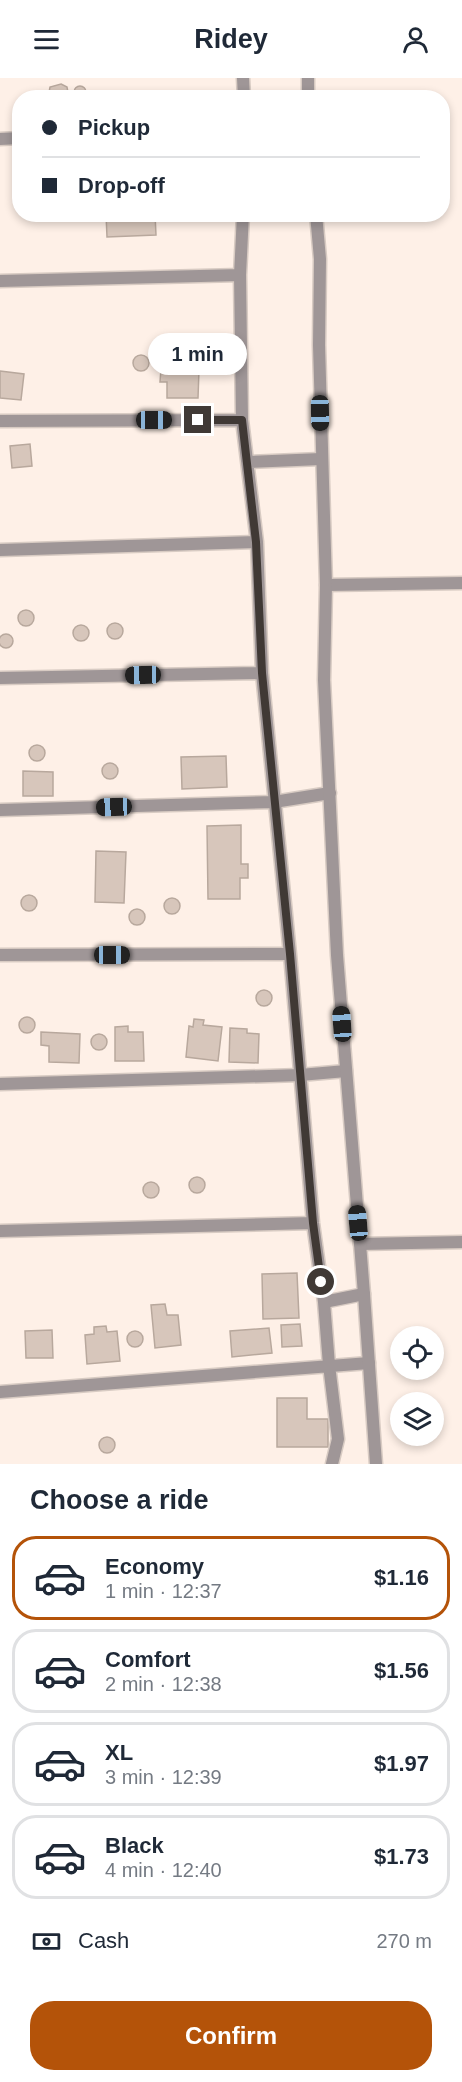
<!DOCTYPE html>
<meta charset="utf-8">
<style>
:root{--surface:#fff;--page:#f6f6f7;--text:#1f2937;--muted:#747a83;--line:#e0e1e3;--accent:#b45309}
body{margin:0;font-family:Arial,sans-serif;background:var(--page);color:var(--text);height:100vh;display:flex;flex-direction:column;font-size:22px;white-space:nowrap}
*{box-sizing:border-box;margin:0}
p{font-size:20px;color:var(--muted)}
.icon{flex:none;width:33px;height:33px;fill:none;stroke:currentColor;stroke-width:2;stroke-linecap:round;stroke-linejoin:round}
.map{position:relative;height:1386px;overflow:hidden}
.side{display:flex;flex-direction:column;background:var(--surface);flex:1}
.side>*{flex:none}
.guide{position:absolute;left:12px;top:12px;width:438px;height:132px;border-radius:24px;box-shadow:0 3px 9px #0003;display:grid;align-content:center;height:132px;padding:0 30px;background:var(--surface)}
.tools{position:absolute;left:390px;top:1248px;display:grid;gap:12px}
.tools a{display:grid;place-items:center;width:54px;height:54px;border-radius:50%;background:var(--surface);box-shadow:0 3px 9px #0003;font-size:30px}
.end{position:absolute;width:27px;height:27px;margin:-14px;border:8px solid #403935;background:#fff;box-shadow:0 0 0 3px #fff}
.from{border-radius:50%}
.bubble{position:absolute;height:42px;border-radius:21px;background:var(--surface);box-shadow:0 3px 9px #0003;font-size:20px;font-weight:600;line-height:42px;text-align:center}
.car{position:absolute;width:18px;height:36px;margin:-18px -9px;border-radius:8px;box-shadow:0 0 4px 2px #0007;background:linear-gradient(#222 24%,#8ab4d8 0 40%,#222 0 76%,#8ab4d8 0 86%,#222 0)}
.guide b{display:flex;align-items:center;gap:21px;height:57px;font-size:22px}
.guide b+b{border-top:2px solid var(--line)}
.guide i{width:15px;height:15px;background:var(--text)}
ul{padding:0;list-style:none}
li{display:flex;align-items:center;gap:18px;height:84px;margin:0 12px 9px;padding:0 18px;border:3px solid var(--line);border-radius:24px}
li div{flex:1}
li b{display:block;font-size:22px}
li em{font-style:normal;font-weight:600}
li.current{border-color:var(--accent)}
li>.icon{width:54px;height:54px;stroke-width:1.5}
h2{padding:0 30px;font-size:27px;line-height:72px}
.pay{display:flex;align-items:center;gap:15px;height:66px;padding:0 30px;font-size:22px}
.pay p{margin-inline-start:auto}
.primary-button{display:flex;gap:12px;margin-top:auto;padding:12px 30px}
.primary-button a{flex:1;height:69px;border-radius:24px;background:var(--accent);color:#fff;font-size:24px;font-weight:600;line-height:69px;text-align:center}
header{display:flex;justify-content:space-between;align-items:center;height:78px;padding:0 30px;background:var(--surface);font-size:27px;font-weight:600}
.map>svg:first-child{display:block}
</style>
<header><svg class="icon" aria-label="menu" viewBox="0 0 24 24"><path d="M4 6h16M4 12h16M4 18h16"/></svg>Ridey<svg class="icon" aria-label="person" viewBox="0 0 24 24"><circle cx="12" cy="8" r="4"/><path d="M4 21q1-7 8-7t8 7"/></svg></header>
<div class="map">
<svg width="462" height="1386" viewBox="0 0 462 1386">
<rect width="100%" height="100%" fill="#fef0e7"/>
<path fill="#d7c6bb" stroke="#b8a89d" stroke-width="1.5" d="M61 6 67 9 69 20H48L50 9Z
M74 14a6 6 0 1 1 12 0a6 6 0 1 1-12 0Z
M106 136H155L156 157 107 159Z
M133 285a8 8 0 1 1 16 0a8 8 0 1 1-16 0Z
M161 291 199 292 198 320H167V304H160Z
M0 293 24 296 21 322 0 320Z
M30 366 32 388 12 390 10 368Z
M18 540a8 8 0 1 1 16 0a8 8 0 1 1-16 0Z
M107 553a8 8 0 1 1 16 0a8 8 0 1 1-16 0Z
M73 555a8 8 0 1 1 16 0a8 8 0 1 1-16 0Z
M-1 563a7 7 0 1 1 14 0a7 7 0 1 1-14 0Z
M29 675a8 8 0 1 1 16 0a8 8 0 1 1-16 0Z
M226 678 227 709 182 711 181 679Z
M102 693a8 8 0 1 1 16 0a8 8 0 1 1-16 0Z
M23 693 53 694V718H23Z
M241 747V786H248V800H240V821H208L207 748Z
M96 773 126 774 124 825 95 824Z
M21 825a8 8 0 1 1 16 0a8 8 0 1 1-16 0Z
M164 828a8 8 0 1 1 16 0a8 8 0 1 1-16 0Z
M129 839a8 8 0 1 1 16 0a8 8 0 1 1-16 0Z
M256 920a8 8 0 1 1 16 0a8 8 0 1 1-16 0Z
M19 947a8 8 0 1 1 16 0a8 8 0 1 1-16 0Z
M194 941 204 942 203 947 222 949 218 983 186 979 189 948 193 949Z
M128 948V954H143L144 983H115V949Z
M230 950 247 951V955L259 956 258 985 229 984Z
M41 954 80 956 79 985 49 984V968L41 967Z
M91 964a8 8 0 1 1 16 0a8 8 0 1 1-16 0Z
M189 1107a8 8 0 1 1 16 0a8 8 0 1 1-16 0Z
M143 1112a8 8 0 1 1 16 0a8 8 0 1 1-16 0Z
M297 1195 299 1240 263 1241 262 1196Z
M165 1226 167 1237H178L181 1267 155 1270 151 1227Z
M300 1246 302 1268 282 1269 281 1247Z
M106 1248 107 1254 117 1253 120 1283 87 1286 85 1257 94 1256V1249Z
M269 1250 272 1275 232 1279 230 1253Z
M52 1252 53 1280H26L25 1253Z
M127 1261a8 8 0 1 1 16 0a8 8 0 1 1-16 0Z
M277 1320H307V1341H328V1369H277Z
M99 1367a8 8 0 1 1 16 0a8 8 0 1 1-16 0Z"/>
<g fill="none" stroke-linecap="round" stroke-linejoin="round">
<g stroke="#d8cbc3" stroke-width="15">
<path id="minor" d="M243 0 244 20
M0 61 20 60
M243 136 240 197 242 342 257 464 262 595 290 876 313 1145 324 1224 329 1287 338 1361 332 1386
M0 203 240 197
M0 343 242 342
M248 384 321 381
M0 472 257 464
M326 507 462 505
M0 600 262 595
M0 732 274 724 330 715
M0 877 290 876
M0 1006 300 997 346 993
M0 1153 313 1145
M360 1166 462 1164
M324 1224 364 1216
M0 1314 369 1285"/>
</g>
<g stroke="#d8cbc3" stroke-width="15">
<path id="tertiary" d="M308 20V0
M316 136 320 181 319 267 326 507 324 602 337 877 364 1216 376 1386"/>
</g>
<use href="#minor" stroke="#9f9697" stroke-width="12"/>
<use href="#tertiary" stroke="#9f9697" stroke-width="12"/>
</g>
<g fill="none" stroke-linecap="round" stroke-linejoin="round">
<path stroke="#403935" stroke-width="8" d="M198 342H242L256 464 262 595 290 876 313 1145 321 1204"/>
</g>
</svg>
<div class="tools">
<a><svg class="icon" aria-label="locate" viewBox="0 0 24 24"><circle cx="12" cy="12" r="6"/><path d="M12 2v4M12 18v4M2 12h4M18 12h4"/></svg></a>
<a><svg class="icon" aria-label="layers" viewBox="0 0 24 24"><path d="M12 4l9 5-9 5-9-5zM3 14l9 5 9-5"/></svg></a>
</div>
<i class="end from" style="left:321px;top:1204px"></i>
<i class="end" style="left:198px;top:342px"></i>
<div class="bubble" style="left:148px;top:255px;width:99px">1 min</div>
<i class="car" style="left:320px;top:335px;rotate:179deg"></i>
<i class="car" style="left:154px;top:342px;rotate:90deg"></i>
<i class="car" style="left:143px;top:597px;rotate:269deg"></i>
<i class="car" style="left:114px;top:729px;rotate:268deg"></i>
<i class="car" style="left:112px;top:877px;rotate:90deg"></i>
<i class="car" style="left:342px;top:946px;rotate:356deg"></i>
<i class="car" style="left:358px;top:1145px;rotate:355deg"></i>
<div class="guide">
<b><i class="from"></i>Pickup</b>
<b><i></i>Drop-off</b>
</div>
</div>
<section class="side">
<h2>Choose a ride</h2>
<ul>
<li class="current"><svg class="icon" aria-label="car" viewBox="0 0 24 24"><path d="M5 17H2v-5l4-1 3-4h7l3 4 3 1v5h-3M9 17h6M6 11h13"/><circle cx="7" cy="17" r="2"/><circle cx="17" cy="17" r="2"/></svg><div><b>Economy</b><p>1 min · 12:37</p></div><em>$1.16</em></li>
<li><svg class="icon" aria-label="car" viewBox="0 0 24 24"><path d="M5 17H2v-5l4-1 3-4h7l3 4 3 1v5h-3M9 17h6M6 11h13"/><circle cx="7" cy="17" r="2"/><circle cx="17" cy="17" r="2"/></svg><div><b>Comfort</b><p>2 min · 12:38</p></div><em>$1.56</em></li>
<li><svg class="icon" aria-label="car" viewBox="0 0 24 24"><path d="M5 17H2v-5l4-1 3-4h7l3 4 3 1v5h-3M9 17h6M6 11h13"/><circle cx="7" cy="17" r="2"/><circle cx="17" cy="17" r="2"/></svg><div><b>XL</b><p>3 min · 12:39</p></div><em>$1.97</em></li>
<li><svg class="icon" aria-label="car" viewBox="0 0 24 24"><path d="M5 17H2v-5l4-1 3-4h7l3 4 3 1v5h-3M9 17h6M6 11h13"/><circle cx="7" cy="17" r="2"/><circle cx="17" cy="17" r="2"/></svg><div><b>Black</b><p>4 min · 12:40</p></div><em>$1.73</em></li>
</ul>
<div class="pay"><svg class="icon" aria-label="cash" viewBox="0 0 24 24"><path d="M3 7h18v10H3z"/><circle cx="12" cy="12" r="2"/></svg>Cash<p>270 m</p></div>
<div class="primary-button"><a>Confirm</a></div>
</section>
